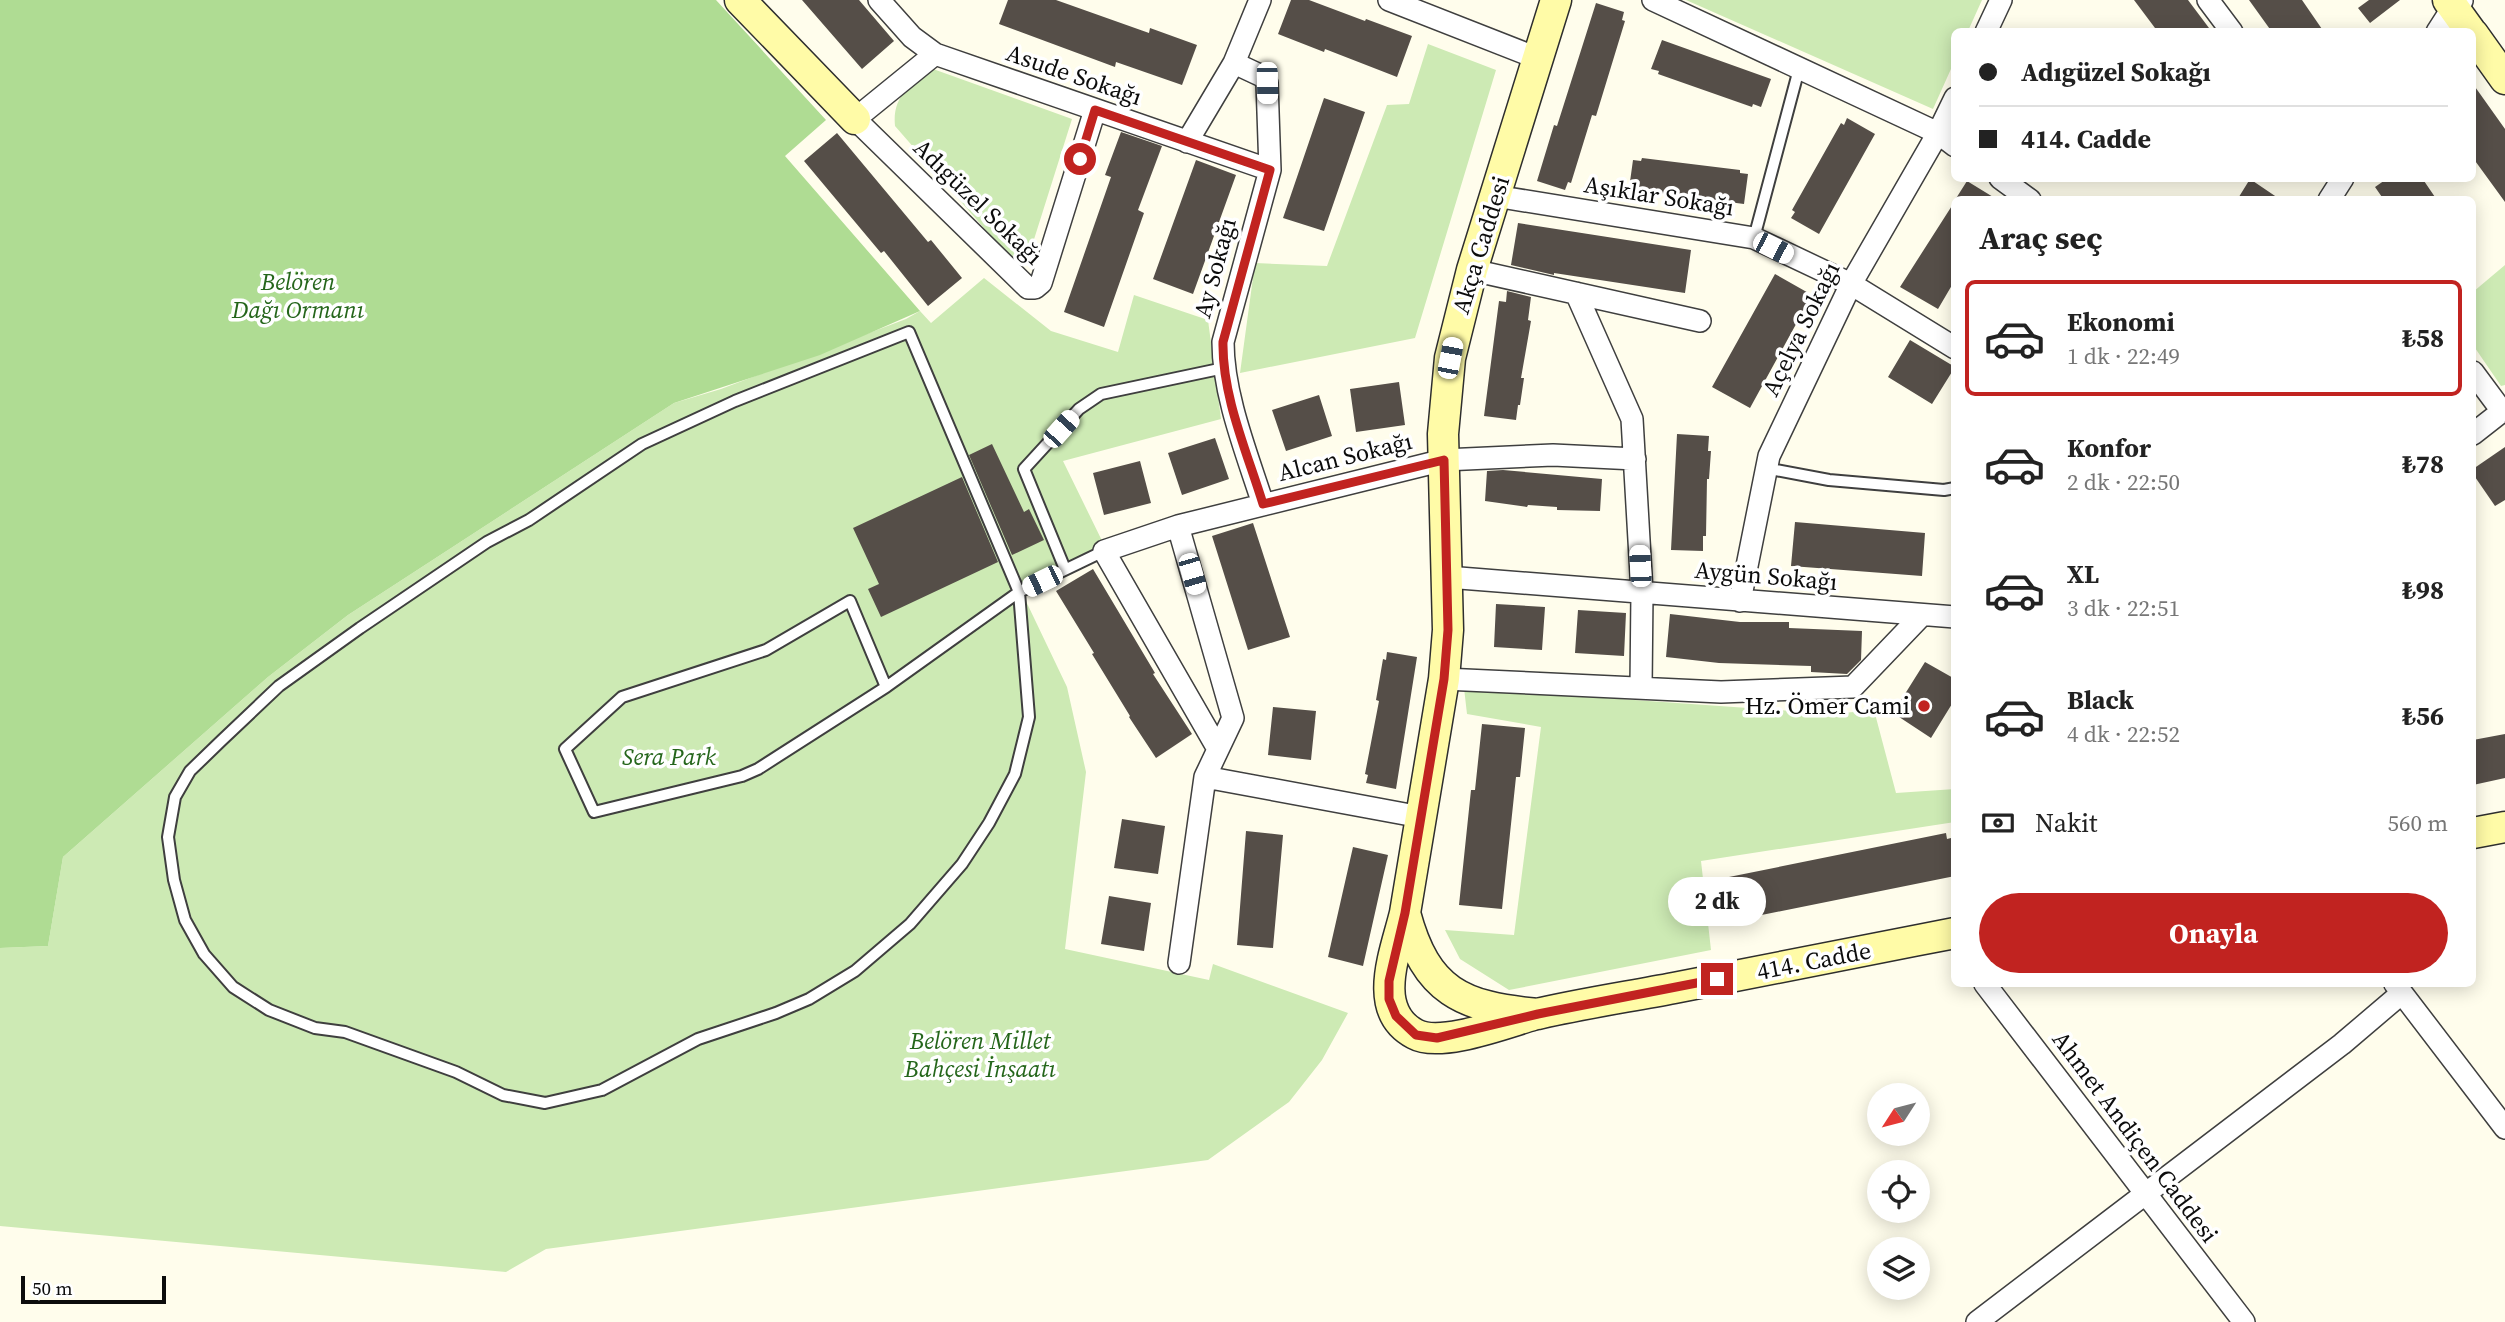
<!DOCTYPE html>
<html lang="tr">
<meta charset="utf-8">
<style>
:root{--surface:#fff;--page:#f2f2f2;--text:#222;--muted:#767676;--line:#e0e0e0;--accent:#c12320}
body{margin:0;font-family:"Source Serif 4",serif;background:var(--page);color:var(--text);height:100vh;display:flex;flex-direction:column;font-size:26px;white-space:nowrap}
*{box-sizing:border-box;margin:0}
p{font-size:23px;color:var(--muted)}
.icon{flex:none;width:38px;height:38px;fill:none;stroke:currentColor;stroke-width:2;stroke-linecap:round;stroke-linejoin:round}
.map{position:relative;flex:1;overflow:hidden}
.details{position:absolute;left:1951px;top:196px;width:525px;height:791px;display:flex;flex-direction:column;background:var(--surface);border-radius:10px;box-shadow:0 4px 18px #0003}
.details>*{flex:none}
.guide{position:absolute;left:1951px;top:28px;width:525px;height:154px;border-radius:10px;box-shadow:0 4px 18px #0003;display:grid;align-content:center;height:154px;padding:0 28px;background:var(--surface)}
.needle{width:46px;rotate:234deg}
.buttons{position:absolute;left:1867px;top:1083px;display:grid;gap:14px}
.buttons a{display:grid;place-items:center;width:63px;height:63px;border-radius:50%;background:var(--surface);box-shadow:0 4px 18px #0003;font-size:35px}
.scale{position:absolute;left:21px;bottom:18px;width:145px;box-sizing:border-box;padding-left:7px;border:4px solid #0c0c0c;border-top:0;font-size:19px;line-height:24px;white-space:nowrap;color:#0c0c0c;-webkit-text-stroke:5px #fff;paint-order:stroke}
.end{position:absolute;width:32px;height:32px;margin:-16px;border:9px solid #c12320;background:#fff;box-shadow:0 0 0 4px #fff}
.from{border-radius:50%}
.bubble{position:absolute;height:49px;border-radius:24px;background:var(--surface);box-shadow:0 4px 18px #0003;font-size:23px;font-weight:700;line-height:49px;text-align:center}
.car{position:absolute;width:21px;height:42px;margin:-21px -10px;border-radius:9px;box-shadow:0 0 5px 2px #0007;background:linear-gradient(#fff 24%,#345 0 40%,#fff 0 76%,#345 0 86%,#fff 0)}
.guide b{display:flex;align-items:center;gap:24px;height:66px;font-size:26px}
.guide b+b{border-top:2px solid var(--line)}
.guide i{width:18px;height:18px;background:var(--text)}
ul{padding:0;list-style:none}
li{display:flex;align-items:center;gap:21px;height:116px;margin:0 14px 10px;padding:0 14px;border:4px solid transparent;border-radius:10px}
li div{flex:1}
li b{display:block;font-size:26px}
li em{font-style:normal;font-weight:700}
li.on{border-color:var(--accent)}
li>.icon{width:63px;height:63px;stroke-width:1.5}
h2{padding:0 28px;font-size:32px;line-height:84px}
.pay{display:flex;align-items:center;gap:18px;height:77px;padding:0 28px;font-size:26px}
.pay p{margin-inline-start:auto}
.action{display:flex;gap:14px;margin-top:auto;padding:14px 28px}
.action a{flex:1;height:80px;border-radius:42px;background:var(--accent);color:#fff;font-size:28px;font-weight:700;line-height:80px;text-align:center}
.map>svg:first-child{display:block}
</style>
<div class="map">
<svg width="2505" height="1322" viewBox="0 0 2505 1322">
<rect width="100%" height="100%" fill="#fffdec"/>
<path fill="#cdeab4" d="M1686 0H1982L1968 31 1955 32V60L1933 109Z
M1428 44 1496 70 1415 338 1240 373 1255 263 1327 266 1387 105 1409 104Z
M933 69 1072 119 1030 252 1025 258 1017 259 1004 251 895 126C892 97 910 83 933 69Z
M2505 265V385L2501 386 2473 345V292Z
M984 278 1051 331 1118 352 1134 295 1208 320 1221 419 1063 461 1108 553 1040 584 1024 597 1067 687 1086 772 1065 949 1209 980 1213 964 1348 1013 1322 1060 1289 1102 1208 1160 546 1249 506 1272 0 1226V948L48 946 63 857 268 677 348 615 674 403 721 389 906 319 920 311 931 323Z
M1464 688 1833 714 1874 710 1896 793 1955 789V822L1701 861 1711 950 1509 990 1460 959 1445 930 1514 935 1541 727 1467 714Z"/>
<path fill="#afdc93" d="M0 0H716L826 120 785 156 920 311 820 355 674 403 348 615 268 677 63 857 48 946 0 948Z"/>
<path fill="#554e48" d="M802 0H859L894 41 862 69Z
M1008 0H1056L1149 33 1150 28 1197 45 1182 85 1116 62 1115 67 999 24Z
M1291 0H1309L1365 21 1366 19 1412 36 1397 77 1325 49 1324 52 1278 34Z
M2134 0H2188L2212 32H2158Z
M2249 0H2302L2324 32H2272Z
M2369 0H2400L2370 23 2358 8Z
M1596 3 1624 12 1622 20 1625 21 1596 116 1592 115 1571 183 1568 182 1565 190 1537 181 1554 125 1557 126Z
M1662 40 1771 79 1761 107 1753 104 1752 107 1658 74 1659 71 1651 69Z
M2473 84 2505 129V202L2473 158Z
M1324 98 1365 112 1324 231 1283 218Z
M1847 118 1875 134 1819 234 1791 218 1795 212 1792 210 1841 123 1844 125Z
M1121 132 1162 146 1138 210 1144 213 1104 327 1064 312 1111 177 1105 175Z
M837 133 928 242 931 240 962 278 928 306 884 251 881 253 804 161Z
M1642 158 1740 170V173L1748 174 1744 204 1629 189 1633 160 1641 161Z
M1196 160 1236 175 1193 294 1153 279Z
M2388 178H2422L2437 200H2384L2375 187Z
M2250 179 2281 200H2237Z
M1967 181 1998 200H1955Z
M1955 201V280L1938 309 1900 287Z
M1518 223 1691 250 1685 293 1554 273V275L1511 265Z
M1775 274 1812 295 1750 408 1712 387Z
M1507 291 1531 297 1528 320 1531 321 1521 378H1524L1520 405H1518L1516 420 1484 416 1499 301 1506 302Z
M1910 340 1955 367 1932 404 1888 377Z
M1399 382 1405 425 1356 432 1350 389Z
M1319 395 1332 436 1286 451 1272 410Z
M1677 434 1709 436 1708 451H1711L1709 479H1707L1706 536H1703V551L1671 550Z
M1215 438 1229 479 1182 495 1168 453Z
M992 444 1024 512 1029 509 1044 540 1012 555 969 455Z
M2505 447V500L2495 506 2473 474V469Z
M1140 461 1151 503 1104 515 1093 473Z
M1503 470 1602 479 1600 511 1557 510V507L1528 505 1527 507 1485 501 1487 471Z
M962 477 998 562 881 617 868 589 879 584 853 528Z
M1795 522 1925 533 1922 576 1791 566Z
M1253 523 1290 637 1248 650 1212 536Z
M1093 569 1155 673 1153 674 1192 734 1156 758 1129 717 1130 716 1092 654 1094 653 1056 591Z
M1496 604 1545 607 1542 650 1494 647Z
M1578 610 1626 613 1624 656 1575 653Z
M1670 614 1740 622H1789V628L1862 631 1861 660 1847 674 1811 672V666L1719 663 1666 657Z
M1387 652 1417 657 1396 789 1366 783 1368 775 1365 774 1379 701 1376 700 1383 659 1386 660Z
M1925 662 1955 679V699L1931 738 1893 713Z
M1273 707 1316 711 1311 760 1268 755Z
M1482 724 1525 728 1520 777H1516L1502 909 1459 905 1471 790H1475Z
M2505 734V778L2473 785V740Z
M1122 819 1165 826 1158 874 1114 868Z
M1246 831 1283 835 1273 948 1237 945Z
M1946 833 1947 839 1955 837V876L1727 922 1719 879Z
M1353 847 1388 855 1363 966 1328 957Z
M1109 896 1151 903 1144 951 1101 944Z"/>
<g fill="none" stroke-linecap="round" stroke-linejoin="round">
<g stroke="#3f3f3f" stroke-width="14">
<path id="lane" d="M1754 238 1799 69
M909 332 1019 592 1029 717 1015 774 989 823 962 864 910 924 855 971 809 999 776 1013 698 1039 602 1090 545 1103 503 1095 456 1072 345 1032 315 1028 269 1010 233 987 204 954 185 920 174 880 168 837 175 797 190 771 221 741 279 686 360 628 487 542 529 520 642 444 735 401Z
M1765 468 1829 480 1944 490 1955 488
M1065 569 1024 469 1079 409 1101 394 1224 368
M886 687 850 601 766 650 622 697 565 749 594 812 742 776 758 769 886 687 1019 592 1104 551"/>
</g>
<g stroke="#3f3f3f" stroke-width="24">
<path id="street" d="M879 0 912 37 935 54 1270 170
M1389 0 1537 58
M1653 0 1938 133 1955 146
M2208 0 2232 32
M1986 32 2001 0
M2437 32 2453 7 2462 1
M935 54 855 119 1028 288H1035L1041 283 1095 110
M1234 63 1264 77 1267 83 1270 170 1223 342C1223 395 1247 454 1263 504
M1187 142 1234 63 1260 0
M2000 178 2030 200
M1495 196 1754 238 1851 284 1955 348
M2329 200 2343 178
M1472 270 1700 321
M1576 293 1632 419 1642 592 1641 688
M2473 372 2502 411
M2473 434 2505 409
M1178 526 1233 718 1205 777 1179 963
M1447 577 1955 617
M1740 601 1769 456 1851 284 1938 133 1955 98
M1444 679 1721 692 1853 687 1921 616
M1218 749 1104 551 1178 526 1444 460 1553 455 1635 459
M1205 777 1421 817
M1985 984 2244 1322
M2395 984 2505 1128
M1977 1322 2342 1044 2402 993"/>
</g>
<g stroke="#2e2e2e" stroke-width="33">
<path id="secondary" d="M740 0 855 119
M2448 0 2471 32
M2473 34 2505 79
M2473 833 2505 827
M1405 913 1444 679 1448 630 1443 434 1450 358 1472 270 1556 0
M1538 1014C1462 1007 1426 992 1405 913 1396 951 1370 1010 1415 1034 1440 1048 1505 1023 1533 1015 1579 1004 1627 997 1674 988 1767 970 1861 951 1955 933"/>
</g>
<use href="#lane" stroke="#fff" stroke-width="10"/>
<use href="#street" stroke="#fff" stroke-width="21"/>
<use href="#secondary" stroke="#fffba7" stroke-width="30"/>
</g>
<g fill="none" stroke-linecap="round" stroke-linejoin="round">
<path stroke="#c12320" stroke-width="9" d="M1080 159 1095 110 1270 170 1223 342C1222 396 1247 452 1263 504L1444 460 1448 630 1444 679 1405 913 1389 981V999L1396 1016 1416 1035 1437 1038 1538 1014 1717 979"/>
</g>
<circle fill="#c12320" stroke="#fff" stroke-width="2.5" cx="1924" cy="706" r="7"/>
<g text-anchor="middle" stroke-width="7" stroke-linejoin="round" paint-order="stroke">
<g font-size="24" fill="#0c0c0c" stroke="#fff">
<text transform="translate(1074 75) rotate(19)" y="8">Asude Sokağı</text>
<text transform="translate(1659 196) rotate(9)" y="8">Aşıklar Sokağı</text>
<text transform="translate(978 202) rotate(44)" y="8">Adıgüzel Sokağı</text>
<text transform="translate(1481 245) rotate(-73)" y="8">Akça Caddesi</text>
<text transform="translate(1215 268) rotate(-75)" y="8">Ay Sokağı</text>
<text transform="translate(1801 329) rotate(-64)" y="8">Açelya Sokağı</text>
<text transform="translate(1345 457) rotate(-14)" y="8">Alcan Sokağı</text>
<text transform="translate(1766 576) rotate(5)" y="8">Aygün Sokağı</text>
<text transform="translate(1814 961) rotate(-11)" y="8">414. Cadde</text>
<text transform="translate(2135 1137) rotate(53)" y="8">Ahmet Andiçen Caddesi</text>
</g>
<g font-size="24" font-style="italic" fill="#25661b" stroke="#fff">
<text x="298" y="290">Belören<tspan x="298" dy="28">Dağı Ormanı</tspan></text>
<text x="669" y="765">Sera Park</text>
<text x="980" y="1049">Belören Millet<tspan x="980" dy="28">Bahçesi İnşaatı</tspan></text>
</g>
<g font-size="24" fill="#0c0c0c" stroke="#fff" text-anchor="end">
<text x="1910" y="714">Hz. Ömer Cami</text>
</g>
</g>
</svg>
<div class="buttons">
<a><svg class="needle" viewBox="-14 -14 28 28"><path d="M0-13l5 13h-10z" fill="#e53935"/><path d="M0 13l5-13h-10z" fill="#767676"/></svg></a>
<a><svg class="icon" aria-label="locate" viewBox="0 0 24 24"><circle cx="12" cy="12" r="6"/><path d="M12 2v4M12 18v4M2 12h4M18 12h4"/></svg></a>
<a><svg class="icon" aria-label="layers" viewBox="0 0 24 24"><path d="M12 4l9 5-9 5-9-5zM3 14l9 5 9-5"/></svg></a>
</div>
<div class="scale">50 m</div>
<i class="end from" style="left:1080px;top:159px"></i>
<i class="end" style="left:1717px;top:979px"></i>
<div class="bubble" style="left:1668px;top:877px;width:98px">2 dk</div>
<i class="car" style="left:1267px;top:83px;rotate:179deg"></i>
<i class="car" style="left:1773px;top:248px;rotate:117deg"></i>
<i class="car" style="left:1450px;top:358px;rotate:11deg"></i>
<i class="car" style="left:1061px;top:429px;rotate:42deg"></i>
<i class="car" style="left:1640px;top:566px;rotate:357deg"></i>
<i class="car" style="left:1192px;top:574px;rotate:164deg"></i>
<i class="car" style="left:1042px;top:581px;rotate:244deg"></i>
<div class="guide">
<b><i class="from"></i>Adıgüzel Sokağı</b>
<b><i></i>414. Cadde</b>
</div>
<section class="details">
<h2>Araç seç</h2>
<ul>
<li class="on"><svg class="icon" aria-label="car" viewBox="0 0 24 24"><path d="M5 17H2v-5l4-1 3-4h7l3 4 3 1v5h-3M9 17h6M6 11h13"/><circle cx="7" cy="17" r="2"/><circle cx="17" cy="17" r="2"/></svg><div><b>Ekonomi</b><p>1 dk · 22:49</p></div><em>₺58</em></li>
<li><svg class="icon" aria-label="car" viewBox="0 0 24 24"><path d="M5 17H2v-5l4-1 3-4h7l3 4 3 1v5h-3M9 17h6M6 11h13"/><circle cx="7" cy="17" r="2"/><circle cx="17" cy="17" r="2"/></svg><div><b>Konfor</b><p>2 dk · 22:50</p></div><em>₺78</em></li>
<li><svg class="icon" aria-label="car" viewBox="0 0 24 24"><path d="M5 17H2v-5l4-1 3-4h7l3 4 3 1v5h-3M9 17h6M6 11h13"/><circle cx="7" cy="17" r="2"/><circle cx="17" cy="17" r="2"/></svg><div><b>XL</b><p>3 dk · 22:51</p></div><em>₺98</em></li>
<li><svg class="icon" aria-label="car" viewBox="0 0 24 24"><path d="M5 17H2v-5l4-1 3-4h7l3 4 3 1v5h-3M9 17h6M6 11h13"/><circle cx="7" cy="17" r="2"/><circle cx="17" cy="17" r="2"/></svg><div><b>Black</b><p>4 dk · 22:52</p></div><em>₺56</em></li>
</ul>
<div class="pay"><svg class="icon" aria-label="cash" viewBox="0 0 24 24"><path d="M3 7h18v10H3z"/><circle cx="12" cy="12" r="2"/></svg>Nakit<p>560 m</p></div>
<div class="action"><a>Onayla</a></div>
</section>
</div>
